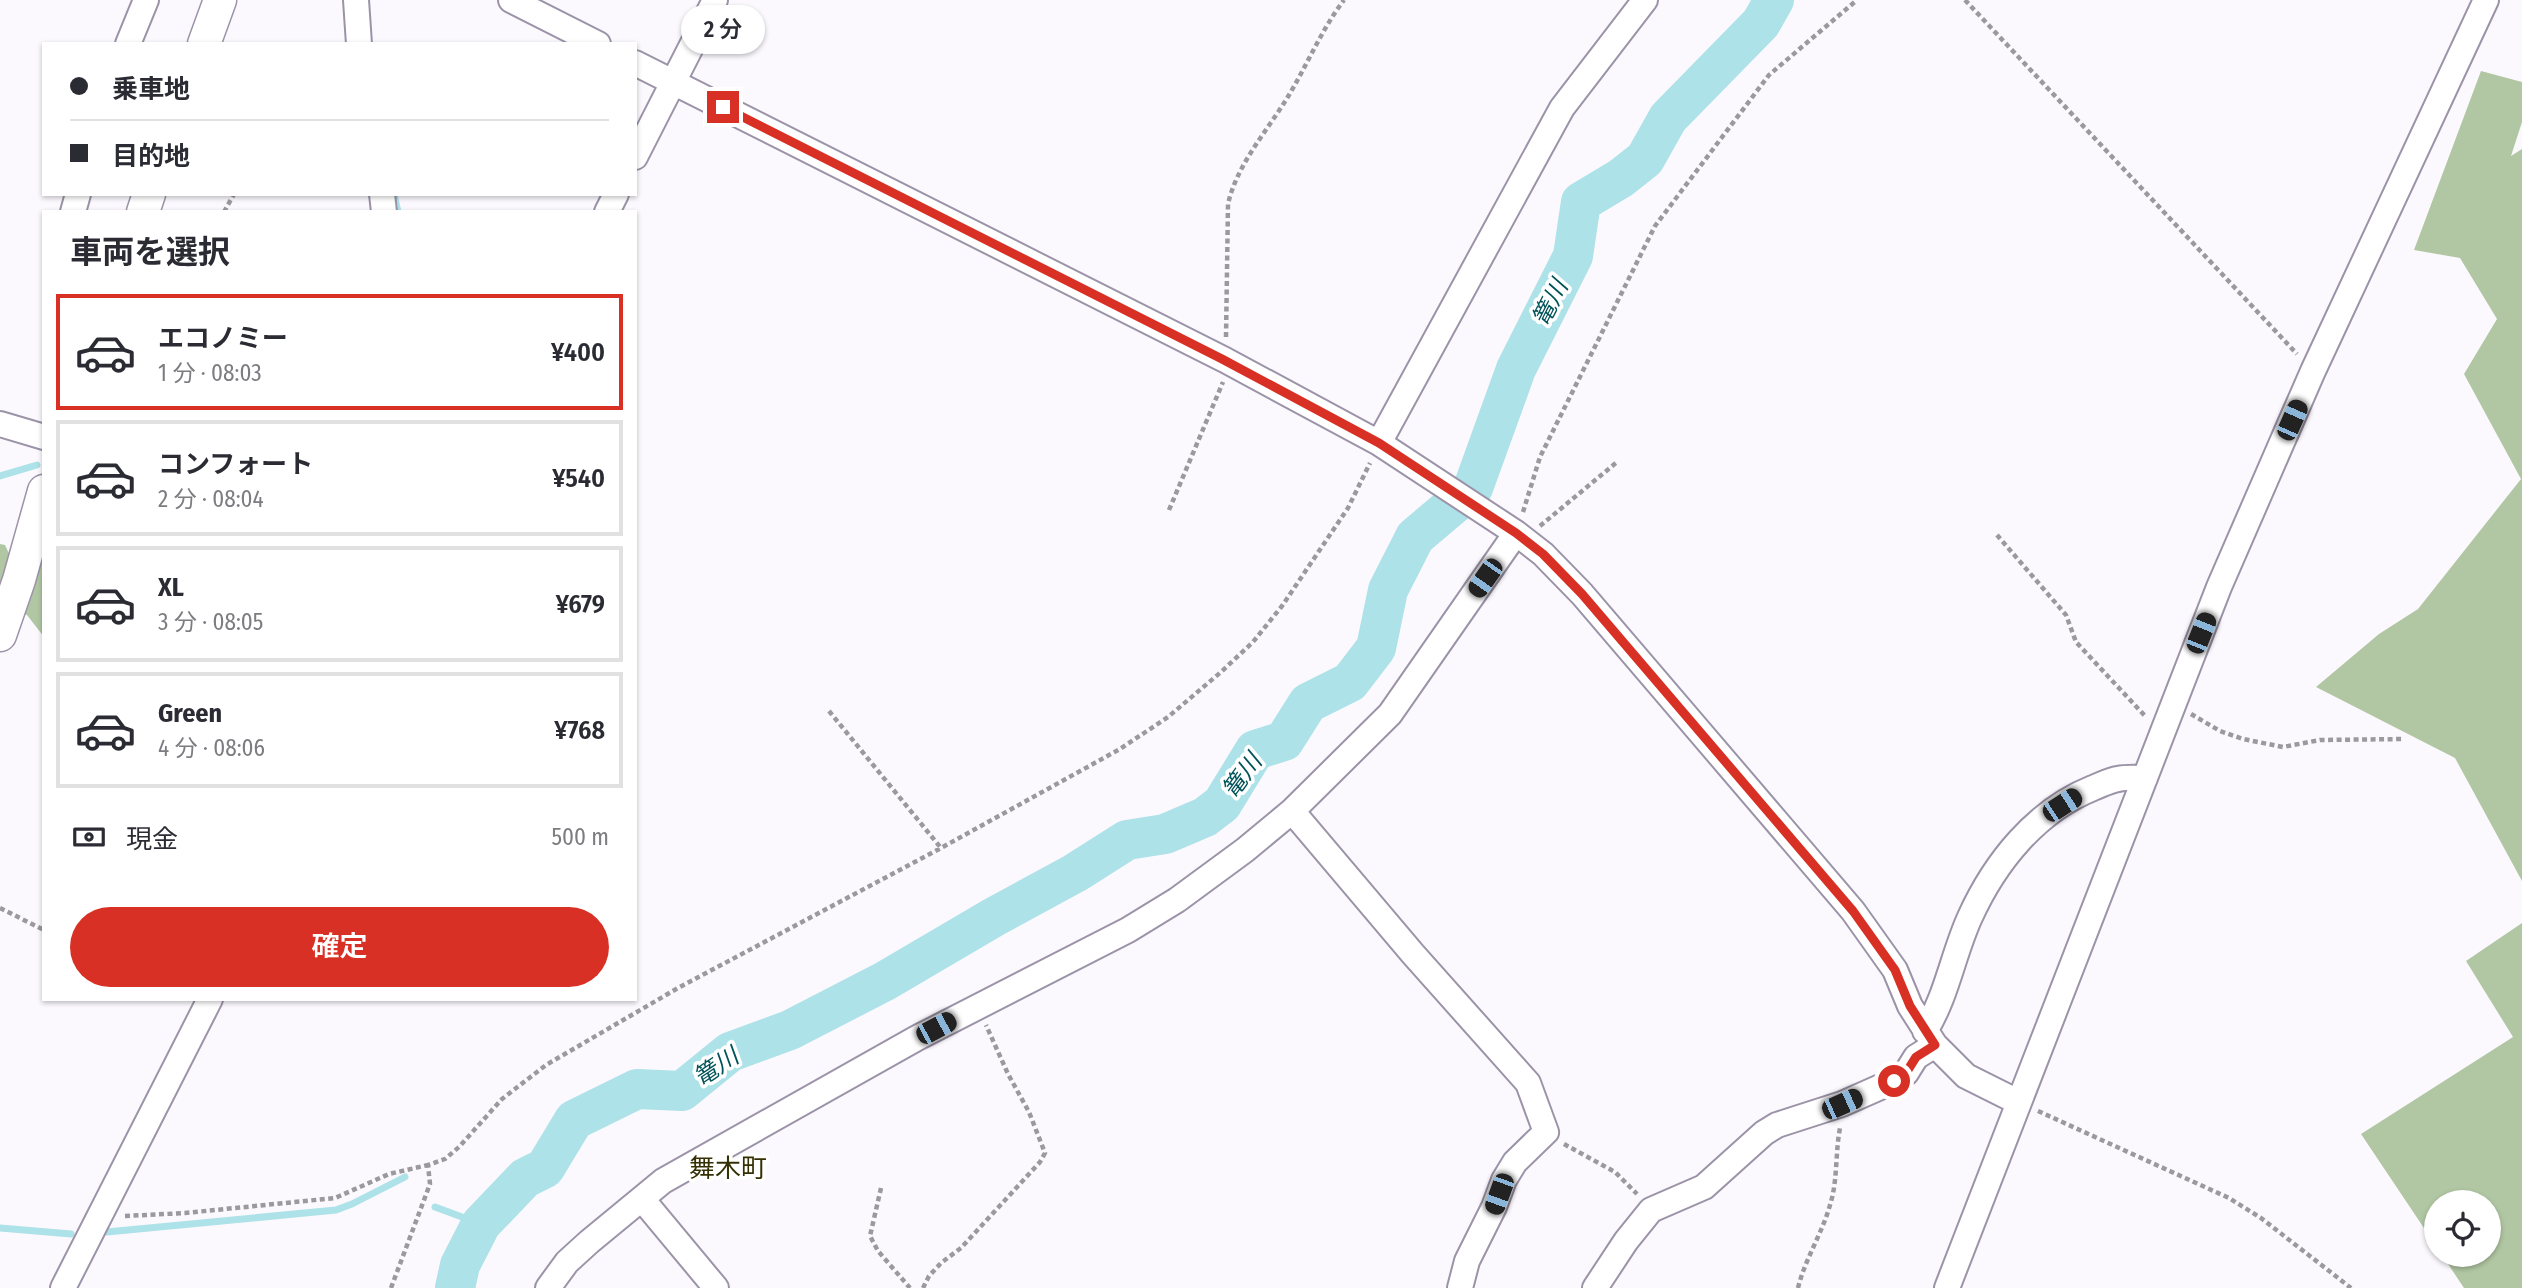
<!DOCTYPE html>
<html lang="ja">
<meta charset="utf-8">
<style>
:root{--surface:#fff;--page:#f2f2f3;--text:#2b2b33;--muted:#7c7c81;--line:#e1e1e2;--accent:#d93025}
body{margin:0;font-family:"Fira Sans Condensed","Noto Sans JP",sans-serif;background:var(--page);color:var(--text);height:100vh;display:flex;flex-direction:column;font-size:26px;white-space:nowrap}
*{box-sizing:border-box;margin:0}
p{font-size:23px;color:var(--muted)}
.icon{flex:none;width:38px;height:38px;fill:none;stroke:currentColor;stroke-width:2;stroke-linecap:round;stroke-linejoin:round}
.map{position:relative;flex:1;overflow:hidden}
.drawer{position:absolute;left:42px;top:210px;width:595px;height:791px;display:flex;flex-direction:column;background:var(--surface);border-radius:0px;box-shadow:0 2px 5px #0004}
.drawer>*{flex:none}
.hud{position:absolute;left:42px;top:42px;width:595px;height:154px;border-radius:0px;box-shadow:0 2px 5px #0004;display:grid;align-content:center;height:154px;padding:0 28px;background:var(--surface)}
.fabs{position:absolute;left:2424px;top:1190px;display:grid;gap:14px}
.fabs a{display:grid;place-items:center;width:77px;height:77px;border-radius:50%;background:var(--surface);box-shadow:0 2px 5px #0004;font-size:35px}
.end{position:absolute;width:32px;height:32px;margin:-16px;border:9px solid #d93025;background:#fff;box-shadow:0 0 0 4px #fff}
.from{border-radius:50%}
.bubble{position:absolute;height:49px;border-radius:24px;background:var(--surface);box-shadow:0 2px 5px #0004;font-size:23px;font-weight:600;line-height:49px;text-align:center}
.car{position:absolute;width:21px;height:42px;margin:-21px -10px;border-radius:9px;box-shadow:0 0 5px 2px #0007;background:linear-gradient(#222 24%,#8ab4d8 0 40%,#222 0 76%,#8ab4d8 0 86%,#222 0)}
.hud b{display:flex;align-items:center;gap:24px;height:66px;font-size:26px}
.hud b+b{border-top:2px solid var(--line)}
.hud i{width:18px;height:18px;background:var(--text)}
ul{padding:0;list-style:none}
li{display:flex;align-items:center;gap:21px;height:116px;margin:0 14px 10px;padding:0 14px;border:4px solid var(--line);border-radius:0px}
li div{flex:1}
li b{display:block;font-size:26px}
li em{font-style:normal;font-weight:600}
li.active{border-color:var(--accent)}
li>.icon{width:63px;height:63px;stroke-width:1.5}
h2{padding:0 28px;font-size:32px;line-height:84px}
.pay{display:flex;align-items:center;gap:18px;height:77px;padding:0 28px;font-size:26px}
.pay p{margin-inline-start:auto}
.primary-button{display:flex;gap:14px;margin-top:auto;padding:14px 28px}
.primary-button a{flex:1;height:80px;border-radius:42px;background:var(--accent);color:#fff;font-size:28px;font-weight:600;line-height:80px;text-align:center}
.map>svg:first-child{display:block}
</style>
<div class="map">
<svg width="2522" height="1288" viewBox="0 0 2522 1288">
<rect width="100%" height="100%" fill="#fbf9fe"/>
<path fill="#b1c7a3" d="M2481 71 2522 82V122L2511 156 2522 149V881L2455 758 2316 687 2379 634 2418 609 2521 479 2464 374 2497 319 2460 258 2414 250Z
M0 544 5 545 13 562 38 574 44 553V637L27 615 4 606 0 618Z
M2522 923V1288H2464L2442 1255H2488V1202H2436V1246L2361 1134 2513 1037 2466 961Z"/>
<g fill="none" stroke-linecap="round" stroke-linejoin="round">
<path stroke="#ace2e8" stroke-width="7" d="M394 194 398 212
M0 476 37 465
M435 1207 481 1224
M0 1228 71 1234
M107 1232 336 1210 352 1204 405 1177"/>
<path stroke="#ace2e8" stroke-width="40" d="M455 1288 460 1265 481 1224 525 1178 545 1168 574 1120 637 1089 682 1091 730 1052 790 1030 885 981 994 917 1075 873 1127 840 1165 834 1205 817 1222 804 1255 750 1284 741 1308 703 1350 682 1376 648 1388 590 1415 537 1473 488 1516 369 1573 256 1581 202 1621 178 1645 159 1668 118 1761 23 1774 0"/>
<g stroke="#9c93a8" stroke-width="28">
<path id="minor" d="M356 0 359 44
M511 0 598 44
M128 44 146 0
M635 63 1225 360 1379 443 1516 533 1543 554 1582 594 1853 911 1895 970 1910 1006 1935 1045 1966 1076 2018 1102
M635 157 715 0
M382 194 384 212
M73 212 78 194
M607 212 616 194
M0 424 44 437
M1379 443 1562 108 1645 0
M1292 811 1413 954 1528 1083 1546 1132 1515 1162 1504 1180 1494 1207 1467 1261 1460 1288
M1925 1031C1947 996 1953 954 1970 917 1995 862 2036 811 2093 788 2101 785 2110 780 2118 779 2127 777 2136 778 2145 778
M642 1199 716 1288
M63 1288 210 999
M548 1288 567 1262 589 1242 663 1181 917 1038 1128 930 1177 900 1245 850 1292 811 1390 714 1516 533
M1595 1288 1626 1241 1651 1210 1704 1187 1764 1133 1777 1125 1842 1104 1894 1081 1906 1073 1916 1057 1935 1045
M1947 1288 2219 587 2313 371 2486 0"/>
</g>
<g stroke="#9c93a8" stroke-width="35">
<path id="major" d="M204 44 220 0
M143 212 149 194
M0 635 19 580 44 491"/>
</g>
<path stroke="#9b989e" stroke-width="4.5" stroke-dasharray="5 3.5" stroke-linecap="butt" d="M1965 0 2297 354
M224 212 234 194
M1226 337 1228 204C1237 164 1268 130 1289 95 1308 63 1322 29 1344 0
M1169 510 1223 382
M1523 512 1540 457 1655 226 1769 75 1857 0
M1540 526 1617 462
M1997 535 2066 615 2076 642 2146 717
M829 711 941 848
M2191 714 2220 731 2243 739 2283 747 2320 740 2404 739
M0 908 44 930
M2038 1111 2229 1198 2261 1218 2351 1288
M1564 1144 1615 1172 1637 1194
M881 1188 870 1236 878 1251 910 1288
M125 1216 185 1213 335 1198 389 1174 428 1165
M391 1288 430 1184 428 1165 445 1159 459 1147 502 1099 546 1065 678 988 941 848 1120 749 1168 717 1221 672 1253 642 1282 606 1348 508 1370 463
M923 1288 929 1276 941 1263 961 1248 1040 1162 1045 1153 1029 1112 1008 1074 986 1025
M1798 1288C1805 1259 1822 1234 1830 1205 1838 1180 1835 1154 1840 1128"/>
<use href="#minor" stroke="#fff" stroke-width="24"/>
<use href="#major" stroke="#fff" stroke-width="32"/>
</g>
<g fill="none" stroke-linecap="round" stroke-linejoin="round">
<path stroke="#d93025" stroke-width="9" d="M723 107 1222 359 1379 443 1516 533 1543 554 1582 594 1853 911 1895 970 1910 1006 1935 1045 1916 1057 1906 1073 1894 1081"/>
</g>
<g text-anchor="middle" stroke-width="7" stroke-linejoin="round" paint-order="stroke">
<g font-size="24" font-style="italic" fill="#005259" stroke="#fff">
<text transform="translate(1550 303) rotate(-63)" y="8">篭川</text>
<text transform="translate(1242 776) rotate(-54)" y="8">篭川</text>
<text transform="translate(716 1067) rotate(-34)" y="8">篭川</text>
</g>
<g font-size="26" fill="#353004" stroke="#fff">
<text x="728" y="1177">舞木町</text>
</g>
</g>
</svg>
<div class="fabs">
<a><svg class="icon" aria-label="locate" viewBox="0 0 24 24"><circle cx="12" cy="12" r="6"/><path d="M12 2v4M12 18v4M2 12h4M18 12h4"/></svg></a>
</div>
<i class="end from" style="left:1894px;top:1081px"></i>
<i class="end" style="left:723px;top:107px"></i>
<div class="bubble" style="left:681px;top:5px;width:84px">2 分</div>
<i class="car" style="left:2292px;top:420px;rotate:24deg"></i>
<i class="car" style="left:1485px;top:578px;rotate:215deg"></i>
<i class="car" style="left:2201px;top:633px;rotate:22deg"></i>
<i class="car" style="left:2062px;top:805px;rotate:57deg"></i>
<i class="car" style="left:936px;top:1028px;rotate:62deg"></i>
<i class="car" style="left:1842px;top:1104px;rotate:66deg"></i>
<i class="car" style="left:1499px;top:1194px;rotate:200deg"></i>
<div class="hud">
<b><i class="from"></i>乗車地</b>
<b><i></i>目的地</b>
</div>
<section class="drawer">
<h2>車両を選択</h2>
<ul>
<li class="active"><svg class="icon" aria-label="car" viewBox="0 0 24 24"><path d="M5 17H2v-5l4-1 3-4h7l3 4 3 1v5h-3M9 17h6M6 11h13"/><circle cx="7" cy="17" r="2"/><circle cx="17" cy="17" r="2"/></svg><div><b>エコノミー</b><p>1 分 · 08:03</p></div><em>¥400</em></li>
<li><svg class="icon" aria-label="car" viewBox="0 0 24 24"><path d="M5 17H2v-5l4-1 3-4h7l3 4 3 1v5h-3M9 17h6M6 11h13"/><circle cx="7" cy="17" r="2"/><circle cx="17" cy="17" r="2"/></svg><div><b>コンフォート</b><p>2 分 · 08:04</p></div><em>¥540</em></li>
<li><svg class="icon" aria-label="car" viewBox="0 0 24 24"><path d="M5 17H2v-5l4-1 3-4h7l3 4 3 1v5h-3M9 17h6M6 11h13"/><circle cx="7" cy="17" r="2"/><circle cx="17" cy="17" r="2"/></svg><div><b>XL</b><p>3 分 · 08:05</p></div><em>¥679</em></li>
<li><svg class="icon" aria-label="car" viewBox="0 0 24 24"><path d="M5 17H2v-5l4-1 3-4h7l3 4 3 1v5h-3M9 17h6M6 11h13"/><circle cx="7" cy="17" r="2"/><circle cx="17" cy="17" r="2"/></svg><div><b>Green</b><p>4 分 · 08:06</p></div><em>¥768</em></li>
</ul>
<div class="pay"><svg class="icon" aria-label="cash" viewBox="0 0 24 24"><path d="M3 7h18v10H3z"/><circle cx="12" cy="12" r="2"/></svg>現金<p>500 m</p></div>
<div class="primary-button"><a>確定</a></div>
</section>
</div>
